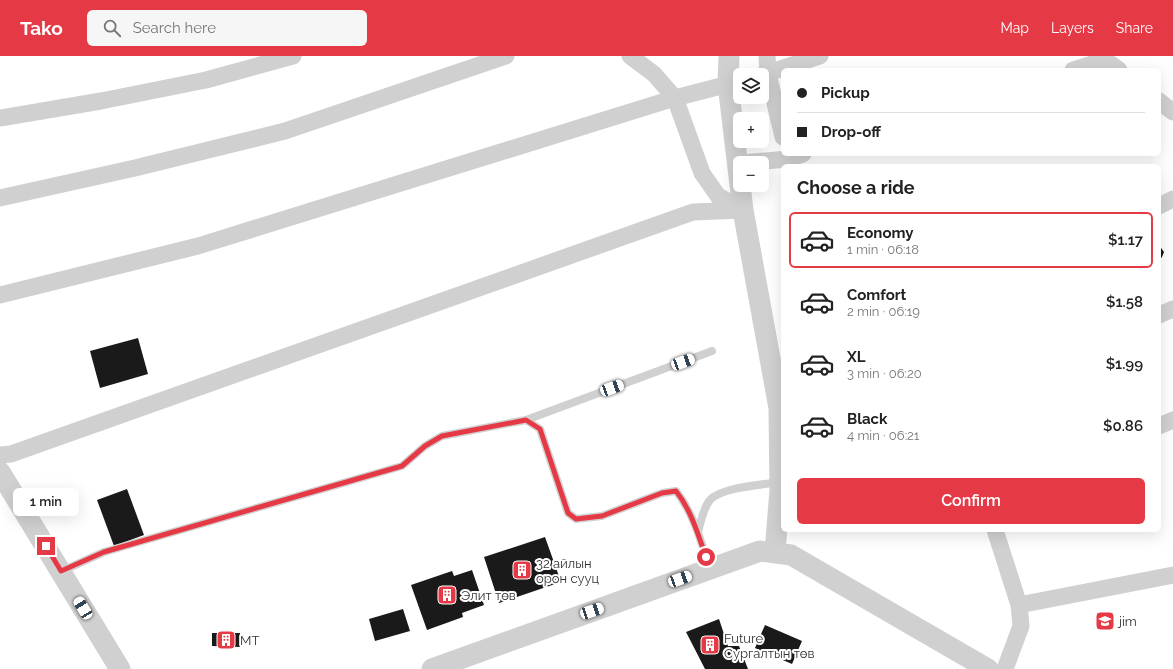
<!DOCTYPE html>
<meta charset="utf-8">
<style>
:root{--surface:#fff;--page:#f6f6f6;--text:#222;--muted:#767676;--line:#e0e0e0;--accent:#e63946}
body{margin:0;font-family:Raleway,sans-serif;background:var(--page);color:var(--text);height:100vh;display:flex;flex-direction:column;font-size:15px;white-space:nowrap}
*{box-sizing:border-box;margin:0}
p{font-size:13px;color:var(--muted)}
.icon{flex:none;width:22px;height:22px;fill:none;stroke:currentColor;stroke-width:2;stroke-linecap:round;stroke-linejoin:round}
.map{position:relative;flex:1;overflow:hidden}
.details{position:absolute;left:781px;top:108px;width:380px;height:368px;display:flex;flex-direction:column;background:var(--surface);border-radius:6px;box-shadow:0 4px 16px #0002}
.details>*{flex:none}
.top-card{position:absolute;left:781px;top:12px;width:380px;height:88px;border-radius:6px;box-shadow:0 4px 16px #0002;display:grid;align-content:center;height:88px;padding:0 16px;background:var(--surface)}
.tools{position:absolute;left:733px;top:12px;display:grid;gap:8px}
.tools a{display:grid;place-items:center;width:36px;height:36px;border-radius:6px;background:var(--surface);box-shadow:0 4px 16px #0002;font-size:20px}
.end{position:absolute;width:18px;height:18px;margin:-9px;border:5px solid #e63946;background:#fff;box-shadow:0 0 0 2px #fff}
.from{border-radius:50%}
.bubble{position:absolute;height:28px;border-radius:6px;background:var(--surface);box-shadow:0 4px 16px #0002;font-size:13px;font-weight:600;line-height:28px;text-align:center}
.car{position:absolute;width:12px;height:24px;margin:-12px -6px;border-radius:5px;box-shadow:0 0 3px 1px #0007;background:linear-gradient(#fff 24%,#345 0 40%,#fff 0 76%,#345 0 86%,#fff 0)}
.top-card b{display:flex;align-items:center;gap:14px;height:38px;font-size:15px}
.top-card b+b{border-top:1px solid var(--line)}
.top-card i{width:10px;height:10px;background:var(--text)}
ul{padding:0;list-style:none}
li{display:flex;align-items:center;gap:12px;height:56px;margin:0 8px 6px;padding:0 8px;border:2px solid transparent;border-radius:6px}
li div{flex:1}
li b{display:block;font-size:15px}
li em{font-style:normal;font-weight:600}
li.on{border-color:var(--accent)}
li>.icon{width:36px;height:36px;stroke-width:1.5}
h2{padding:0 16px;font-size:18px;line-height:48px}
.action{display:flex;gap:8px;margin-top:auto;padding:8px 16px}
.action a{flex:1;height:46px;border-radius:6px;background:var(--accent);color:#fff;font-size:16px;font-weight:600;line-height:46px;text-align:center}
header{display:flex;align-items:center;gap:24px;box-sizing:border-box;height:56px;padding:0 20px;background:var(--accent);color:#fff}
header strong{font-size:19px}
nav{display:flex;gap:22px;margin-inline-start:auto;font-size:14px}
.search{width:280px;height:36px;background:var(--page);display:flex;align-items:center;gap:10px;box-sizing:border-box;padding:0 14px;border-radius:6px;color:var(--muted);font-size:15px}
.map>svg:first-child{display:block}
</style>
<header>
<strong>Tako</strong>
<div class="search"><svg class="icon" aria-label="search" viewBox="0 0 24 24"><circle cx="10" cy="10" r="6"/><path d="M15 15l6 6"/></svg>Search here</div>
<nav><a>Map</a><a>Layers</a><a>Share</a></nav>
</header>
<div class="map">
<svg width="1173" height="613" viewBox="0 0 1173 613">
<rect width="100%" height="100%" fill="#fff"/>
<path fill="#1a1a1a" d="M1159 189 1164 196 1162 201 1159 204Z
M138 282 148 318 100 332 90 295Z
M127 433 144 479 114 490 97 444Z
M545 481 561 526 499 547 484 501Z
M472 514 484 549 462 557 463 561 427 574 411 529 452 515 454 520Z
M403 553 410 575 375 585 369 563Z
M719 563 728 590H739L748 613H705L686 576Z
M765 569 802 585 792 608 755 592Z
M212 577H240V591L212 590Z"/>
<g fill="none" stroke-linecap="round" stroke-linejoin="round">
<path stroke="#d0d0d0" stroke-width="8" d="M526 364 712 295
M698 476C701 466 703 452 710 444 722 431 762 429 780 426
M62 515 104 496 402 410 425 390 442 380 526 364 540 373 568 457 576 463 602 460 662 437 676 435C694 458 701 486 710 513"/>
<path stroke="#d0d0d0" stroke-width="17" d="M630 0 654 18 675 42 702 117 718 140 743 154
M767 0 768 18 783 81
M1073 14 1105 4 1119 14
M762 19 820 0
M1159 45 1173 56
M0 62 101 45 206 24 293 0
M742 107 788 103 803 98
M0 142 135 112 285 75 506 0
M1159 150 1173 143
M0 239 198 190 675 42 740 25
M1159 259 1173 253
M1159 370 1173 364
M0 399 11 398 693 156 743 154
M995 474 1019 549 1021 570 1005 613
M1019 549 1173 519"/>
<path stroke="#d0d0d0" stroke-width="21" d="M729 0 728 28 743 154 779 352 780 434 775 496
M0 416 120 613
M432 613 760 495 791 499 988 613"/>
</g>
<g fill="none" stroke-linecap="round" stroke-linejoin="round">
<path stroke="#e63946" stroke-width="5" d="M46 490 61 515 104 496 402 410 425 390 442 380 526 364 540 373 568 457 576 463 602 460 662 437 676 435C691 454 698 478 706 501"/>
</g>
<defs>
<g id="building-square" transform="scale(1)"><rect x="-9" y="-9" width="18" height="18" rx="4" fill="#e63946" stroke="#fff"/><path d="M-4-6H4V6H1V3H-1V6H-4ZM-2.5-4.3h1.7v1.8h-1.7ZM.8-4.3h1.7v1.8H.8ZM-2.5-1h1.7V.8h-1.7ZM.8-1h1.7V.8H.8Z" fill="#fff"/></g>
<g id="school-square" transform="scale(1)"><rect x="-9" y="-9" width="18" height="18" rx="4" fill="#e63946" stroke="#fff"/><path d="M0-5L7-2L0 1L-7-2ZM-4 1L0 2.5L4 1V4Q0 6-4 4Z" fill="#fff"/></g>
</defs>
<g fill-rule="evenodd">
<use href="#building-square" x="522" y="514"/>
<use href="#building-square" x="447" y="539"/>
<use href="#school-square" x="1105" y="565"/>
<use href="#building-square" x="226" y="584"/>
<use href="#building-square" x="710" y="589"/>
</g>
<g text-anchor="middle" stroke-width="4" stroke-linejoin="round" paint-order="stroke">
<g font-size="13" fill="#333" stroke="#fff" text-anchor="start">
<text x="536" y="512">32 айлын<tspan x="536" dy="15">орон сууц</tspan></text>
<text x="461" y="544">Элит төв</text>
<text x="1119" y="570">jim</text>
<text x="724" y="587">Future<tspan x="724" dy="15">Сургалтын төв</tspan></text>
<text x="240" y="589">MT</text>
</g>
</g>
</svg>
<div class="tools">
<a><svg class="icon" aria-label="layers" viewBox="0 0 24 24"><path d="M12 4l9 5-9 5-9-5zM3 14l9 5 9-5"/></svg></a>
<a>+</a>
<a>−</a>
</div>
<i class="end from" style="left:706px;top:501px"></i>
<i class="end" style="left:46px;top:490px"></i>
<div class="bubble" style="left:13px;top:432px;width:66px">1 min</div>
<i class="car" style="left:683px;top:306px;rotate:70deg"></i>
<i class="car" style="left:612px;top:332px;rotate:70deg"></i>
<i class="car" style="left:680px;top:523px;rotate:70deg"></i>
<i class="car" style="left:83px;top:552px;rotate:329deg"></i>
<i class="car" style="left:592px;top:555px;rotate:71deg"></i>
<div class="top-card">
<b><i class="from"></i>Pickup</b>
<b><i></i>Drop-off</b>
</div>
<section class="details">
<h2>Choose a ride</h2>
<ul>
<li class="on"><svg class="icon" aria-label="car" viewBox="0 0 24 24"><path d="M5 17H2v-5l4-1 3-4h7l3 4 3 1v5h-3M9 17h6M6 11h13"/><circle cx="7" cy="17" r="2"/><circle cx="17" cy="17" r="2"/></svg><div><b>Economy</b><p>1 min · 06:18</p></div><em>$1.17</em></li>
<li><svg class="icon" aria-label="car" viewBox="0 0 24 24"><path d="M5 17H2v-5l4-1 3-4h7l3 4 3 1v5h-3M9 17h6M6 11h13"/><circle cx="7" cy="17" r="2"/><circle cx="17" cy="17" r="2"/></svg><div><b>Comfort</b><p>2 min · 06:19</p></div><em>$1.58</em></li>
<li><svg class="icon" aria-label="car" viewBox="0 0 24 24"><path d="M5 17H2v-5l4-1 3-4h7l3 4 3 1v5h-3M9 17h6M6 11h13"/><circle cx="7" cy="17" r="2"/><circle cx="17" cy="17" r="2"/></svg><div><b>XL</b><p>3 min · 06:20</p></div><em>$1.99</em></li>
<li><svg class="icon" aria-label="car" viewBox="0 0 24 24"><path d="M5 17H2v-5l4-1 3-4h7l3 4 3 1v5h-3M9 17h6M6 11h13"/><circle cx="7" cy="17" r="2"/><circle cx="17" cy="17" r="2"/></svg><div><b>Black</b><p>4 min · 06:21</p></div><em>$0.86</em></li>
</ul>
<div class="action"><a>Confirm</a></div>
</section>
</div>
